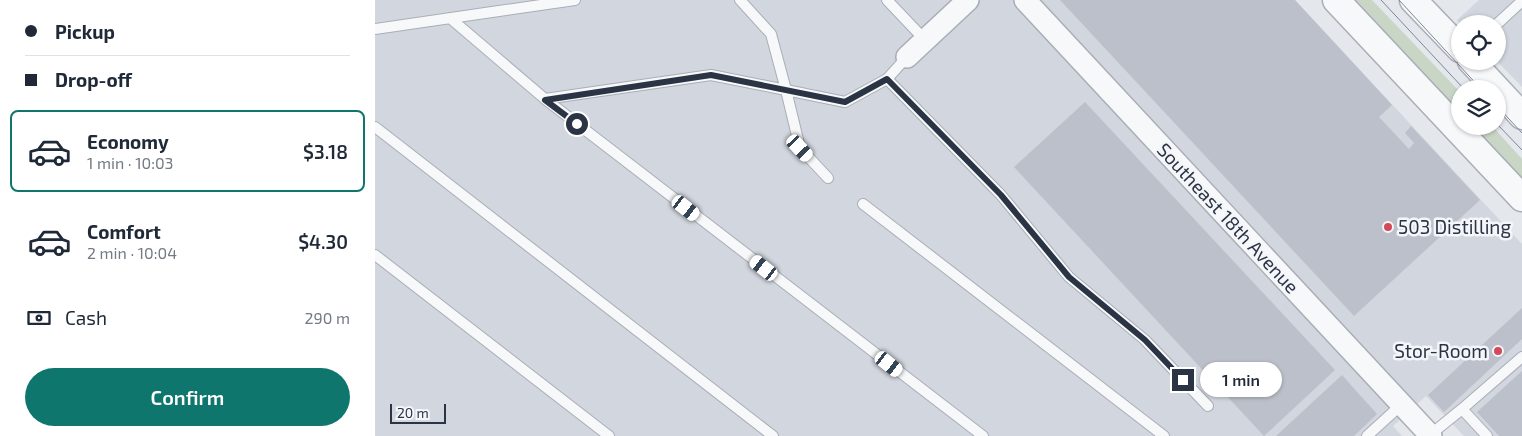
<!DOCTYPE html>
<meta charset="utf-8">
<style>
:root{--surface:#fff;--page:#f6f6f7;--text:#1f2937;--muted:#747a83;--line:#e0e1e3;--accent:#0f766e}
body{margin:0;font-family:"Exo 2",sans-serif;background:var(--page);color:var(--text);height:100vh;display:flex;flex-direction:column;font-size:19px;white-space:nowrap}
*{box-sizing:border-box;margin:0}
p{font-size:16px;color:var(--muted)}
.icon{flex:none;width:28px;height:28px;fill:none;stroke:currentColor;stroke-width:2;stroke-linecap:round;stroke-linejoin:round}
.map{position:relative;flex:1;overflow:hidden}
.panel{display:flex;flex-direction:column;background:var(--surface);width:375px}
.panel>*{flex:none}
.guide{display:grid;align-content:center;height:110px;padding:0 25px;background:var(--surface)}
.buttons{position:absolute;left:1076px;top:15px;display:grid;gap:10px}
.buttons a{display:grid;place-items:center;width:55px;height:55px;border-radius:50%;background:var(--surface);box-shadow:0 1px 4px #0004;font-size:25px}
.scale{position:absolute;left:15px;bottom:12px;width:56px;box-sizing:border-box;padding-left:5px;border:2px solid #2b3445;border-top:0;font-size:14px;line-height:18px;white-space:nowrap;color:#2b3445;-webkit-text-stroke:4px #f4f6f9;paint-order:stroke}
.end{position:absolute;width:22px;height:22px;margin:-11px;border:6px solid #2b3445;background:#fff;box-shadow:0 0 0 2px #fff}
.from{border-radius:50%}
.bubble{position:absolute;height:35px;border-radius:18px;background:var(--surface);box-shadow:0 1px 4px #0004;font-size:16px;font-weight:600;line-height:35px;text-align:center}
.car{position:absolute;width:15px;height:30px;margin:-15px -8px;border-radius:6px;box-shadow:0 0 4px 1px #0007;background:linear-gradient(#fff 24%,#345 0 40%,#fff 0 76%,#345 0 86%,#fff 0)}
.guide b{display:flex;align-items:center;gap:18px;height:48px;font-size:19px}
.guide b+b{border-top:1px solid var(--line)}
.guide i{width:12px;height:12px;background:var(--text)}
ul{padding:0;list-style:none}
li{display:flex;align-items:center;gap:15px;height:82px;margin:0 10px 8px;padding:0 15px;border:2px solid transparent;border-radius:8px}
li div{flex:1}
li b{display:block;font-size:19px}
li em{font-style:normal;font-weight:600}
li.active{border-color:var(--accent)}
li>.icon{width:45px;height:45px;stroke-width:1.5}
.pay{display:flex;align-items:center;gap:12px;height:55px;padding:0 25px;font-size:19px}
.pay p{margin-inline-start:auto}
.cta{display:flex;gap:10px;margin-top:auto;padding:10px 25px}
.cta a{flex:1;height:58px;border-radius:30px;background:var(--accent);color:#fff;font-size:20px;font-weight:600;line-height:58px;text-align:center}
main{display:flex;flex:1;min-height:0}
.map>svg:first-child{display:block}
</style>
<main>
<section class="panel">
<div class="guide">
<b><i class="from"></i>Pickup</b>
<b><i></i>Drop-off</b>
</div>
<ul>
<li class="active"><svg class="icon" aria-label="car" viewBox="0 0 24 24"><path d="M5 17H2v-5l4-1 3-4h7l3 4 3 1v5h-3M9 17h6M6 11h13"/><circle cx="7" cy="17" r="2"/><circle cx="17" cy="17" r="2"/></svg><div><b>Economy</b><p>1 min · 10:03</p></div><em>$3.18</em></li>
<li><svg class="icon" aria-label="car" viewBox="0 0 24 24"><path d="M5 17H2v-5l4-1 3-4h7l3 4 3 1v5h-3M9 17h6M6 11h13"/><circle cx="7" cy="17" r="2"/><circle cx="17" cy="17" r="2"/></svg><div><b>Comfort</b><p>2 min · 10:04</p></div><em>$4.30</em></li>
</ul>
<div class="pay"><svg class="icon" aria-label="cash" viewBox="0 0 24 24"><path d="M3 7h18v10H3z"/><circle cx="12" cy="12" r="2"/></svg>Cash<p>290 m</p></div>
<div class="cta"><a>Confirm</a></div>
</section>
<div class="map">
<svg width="1147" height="436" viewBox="0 0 1147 436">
<rect width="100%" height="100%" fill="#e4e7ec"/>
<path fill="#d2d6de" d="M0 0H920L1147 244V436H1089L1051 396 1018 426 1027 436H0Z
M1104 0H1147V87L1122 61V24H1086L1082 20Z"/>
<path fill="#c9d6c5" d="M970 0H997L1085 92V124Z
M1087 126H1117L1147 159V185Z"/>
<path fill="#bbc0ca" d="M685 0H920L1017 105 1004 117 1034 149 1039 143 1030 133 1036 126 1105 200 979 316Z
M710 102 960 370 889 436 639 167Z
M1147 308V339L1069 412 1053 395Z
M1147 371V436H1124L1102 412Z
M967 375 1002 414 979 436H901Z"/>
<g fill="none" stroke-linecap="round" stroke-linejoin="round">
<g stroke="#a9aeb7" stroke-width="12">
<path id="service" d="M365 0 396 34 411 90 470 102 512 79 532 57
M512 0 550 40
M75 18 170 99 608 436
M1122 24 1147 1
M0 29 200 0
M512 79 626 195 694 277 770 340 833 406
M170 99 336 75 411 90 425 148 453 178
M0 127 398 436
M488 204 789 436
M0 255 234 436
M1055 435 1087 409
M992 436 1026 405
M1112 436 1087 409 1147 357"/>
</g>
<g stroke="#a9aeb7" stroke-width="24">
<path id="minor" d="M650 0 1056 436
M532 57 593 0"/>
</g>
<g stroke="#a9aeb7" stroke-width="29">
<path id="tertiary" d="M961 0 1147 198
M1038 0 1085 49
M1096 61 1122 89
M1122 89 1147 116"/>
</g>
<use href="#service" stroke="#f7f8fa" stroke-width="10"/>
<use href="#minor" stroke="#f7f8fa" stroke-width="21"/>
<use href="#tertiary" stroke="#f7f8fa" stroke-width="26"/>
<path stroke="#7d8696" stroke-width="1" d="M1006 0 1089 89
M1024 0 1106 89
M1122 106 1147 133
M1122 124 1147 150"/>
</g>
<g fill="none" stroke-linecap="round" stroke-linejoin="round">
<path stroke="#2b3445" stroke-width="6" d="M202 124 170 100 336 75 470 102 512 79 626 195 694 277 770 340 808 380"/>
</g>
<g fill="#d1495b" stroke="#f4f6f9" stroke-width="2">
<circle cx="1013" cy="227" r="5"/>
<circle cx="1123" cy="351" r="5"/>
</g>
<g text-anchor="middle" stroke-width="5" stroke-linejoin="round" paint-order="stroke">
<g font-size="19" fill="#2b3445" stroke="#f4f6f9">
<text transform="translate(853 218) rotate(47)" y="7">Southeast 18th Avenue</text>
</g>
<g font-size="19" fill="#2b3445" stroke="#f4f6f9" text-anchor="start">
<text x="1023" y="234">503 Distilling</text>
<text x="1113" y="358" text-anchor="end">Stor-Room</text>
</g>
</g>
</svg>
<div class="buttons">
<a><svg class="icon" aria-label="locate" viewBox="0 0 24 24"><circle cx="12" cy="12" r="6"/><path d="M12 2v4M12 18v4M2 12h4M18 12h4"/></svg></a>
<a><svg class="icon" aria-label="layers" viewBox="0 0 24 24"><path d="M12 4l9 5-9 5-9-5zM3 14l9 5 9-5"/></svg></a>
</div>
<div class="scale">20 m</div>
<i class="end from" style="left:202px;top:124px"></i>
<i class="end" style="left:808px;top:380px"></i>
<div class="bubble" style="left:825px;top:362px;width:82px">1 min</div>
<i class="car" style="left:425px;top:148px;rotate:137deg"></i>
<i class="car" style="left:311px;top:208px;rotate:128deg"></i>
<i class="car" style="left:389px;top:268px;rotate:308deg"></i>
<i class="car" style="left:514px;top:364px;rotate:128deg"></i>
</div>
</main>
